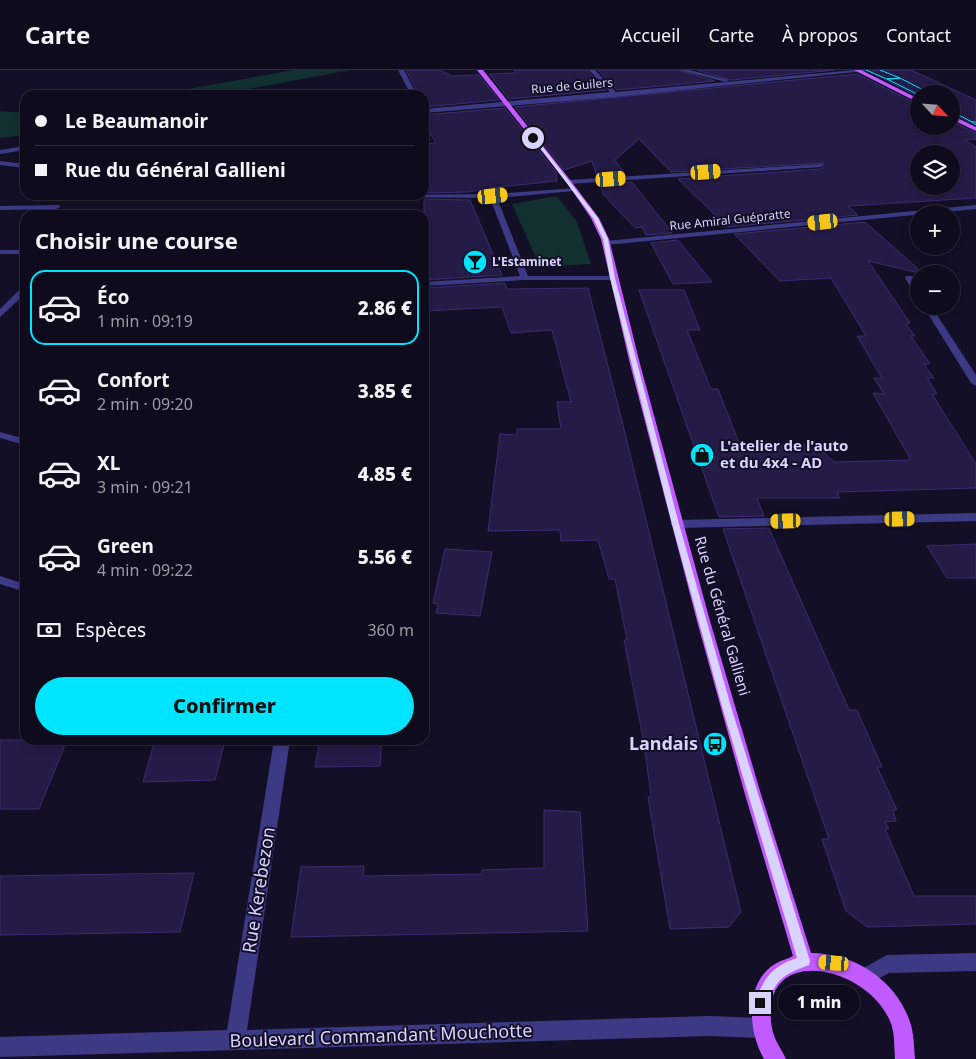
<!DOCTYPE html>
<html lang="fr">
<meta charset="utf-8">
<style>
:root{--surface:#0e0b1c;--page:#1c1929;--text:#f1f3f6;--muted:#9b9ba3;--line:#2e2b3b;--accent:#00e5ff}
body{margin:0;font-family:"Noto Sans",sans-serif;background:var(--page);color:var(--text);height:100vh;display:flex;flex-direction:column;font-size:19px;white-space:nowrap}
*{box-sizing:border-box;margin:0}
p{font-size:16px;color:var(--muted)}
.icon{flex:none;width:28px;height:28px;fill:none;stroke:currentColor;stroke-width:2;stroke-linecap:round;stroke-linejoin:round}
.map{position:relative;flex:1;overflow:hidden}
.details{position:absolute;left:20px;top:140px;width:409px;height:535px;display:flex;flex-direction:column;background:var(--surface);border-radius:15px;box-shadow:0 2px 8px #0003,0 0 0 1px var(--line)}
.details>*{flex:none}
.top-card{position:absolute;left:20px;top:20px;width:409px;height:110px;border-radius:15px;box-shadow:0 2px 8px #0003,0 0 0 1px var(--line);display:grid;align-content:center;height:110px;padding:0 15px;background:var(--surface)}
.needle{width:32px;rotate:116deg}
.tools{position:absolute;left:910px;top:15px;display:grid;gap:10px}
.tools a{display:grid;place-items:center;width:50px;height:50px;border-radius:50%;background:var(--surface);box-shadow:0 2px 8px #0003,0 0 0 1px var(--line);font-size:25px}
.end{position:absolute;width:22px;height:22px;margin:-11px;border:6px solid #d9d4ff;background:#111;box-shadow:0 0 0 2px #111}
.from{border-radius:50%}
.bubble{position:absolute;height:35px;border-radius:18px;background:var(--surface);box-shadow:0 2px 8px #0003,0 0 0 1px var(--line);font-size:16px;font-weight:800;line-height:35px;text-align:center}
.car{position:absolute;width:15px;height:30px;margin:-15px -8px;border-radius:6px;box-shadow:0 0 4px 1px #0007;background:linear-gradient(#f5c518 24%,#345 0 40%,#f5c518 0 76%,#345 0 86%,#f5c518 0)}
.top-card b{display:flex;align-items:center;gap:18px;height:48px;font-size:19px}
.top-card b+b{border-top:1px solid var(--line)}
.top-card i{width:12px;height:12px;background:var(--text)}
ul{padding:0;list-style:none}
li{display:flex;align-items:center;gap:15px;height:75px;margin:0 10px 8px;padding:0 5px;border:2px solid transparent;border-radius:15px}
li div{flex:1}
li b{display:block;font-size:19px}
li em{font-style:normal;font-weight:800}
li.current{border-color:var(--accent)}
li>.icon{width:45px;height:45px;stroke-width:1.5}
h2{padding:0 15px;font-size:22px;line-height:60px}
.pay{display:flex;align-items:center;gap:12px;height:55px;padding:0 15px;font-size:19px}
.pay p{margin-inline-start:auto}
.cta{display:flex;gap:10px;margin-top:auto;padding:10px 15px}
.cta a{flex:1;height:58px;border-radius:30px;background:var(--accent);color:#111;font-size:20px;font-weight:800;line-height:58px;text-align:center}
header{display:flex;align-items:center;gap:30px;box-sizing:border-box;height:70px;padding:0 25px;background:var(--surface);border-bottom:1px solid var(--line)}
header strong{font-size:24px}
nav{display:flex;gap:28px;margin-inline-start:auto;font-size:18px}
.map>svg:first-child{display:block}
</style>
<header>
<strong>Carte</strong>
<nav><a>Accueil</a><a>Carte</a><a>À propos</a><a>Contact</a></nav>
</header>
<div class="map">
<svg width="976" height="989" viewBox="0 0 976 989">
<rect width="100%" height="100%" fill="#130f26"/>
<path fill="#12302f" d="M294 0H351L216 25H155Z
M0 41 25 43V65L0 68Z
M557 126 577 152 591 194 540 197 512 134Z"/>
<path fill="#241b47" stroke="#3b2d73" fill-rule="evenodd" d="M406 0H440L452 6 479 5 499 30 424 37V25H419Z
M514 0H587L606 20 509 29 489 4 516 3Z
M598 0H677L715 11 617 20Z
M697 0H835L731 10Z
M877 0H911L976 30V55L951 43V24H919V27L870 2Z
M857 4 919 35V56H951V51L976 63V69L965 70 976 77V128L848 136 858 145 727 157 678 109 821 99 824 93 671 102 639 69 615 90 626 105 597 106 592 91 564 100 515 37ZM919 84H951V116H919Z
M505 38 556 102 557 111 489 118 490 119 467 122 424 123V74L436 73 424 53V45Z
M632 112 666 155 672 163 646 165 642 157 635 158 603 124 600 114Z
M424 129 470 130 502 205 424 210Z
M865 152 924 204 868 191 910 253 906 254 915 266H911L930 294H924L934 308H927L937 324H932L976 394V418L837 422 840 428H757L764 446 719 447 639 220H684L700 260H687L711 319H718L740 376 815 375 834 392 911 390 873 323 884 324 874 308H882L857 266H866L831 208 780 211 734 164Z
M678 170 712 212 673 214 651 173Z
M505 213 507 219 588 218 622 351 741 842 729 857 670 859 648 727 651 726 644 673 624 570H627L615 509H609L598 470 561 471 560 460 488 461 500 364 517 365V359H561L557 332H571L552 260 511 263 502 237 424 241V218Z
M769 458 849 640H857L882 697H877L897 740H893L896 751 885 752 889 759H885L914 826H976V854L867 857 846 841 822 769H829L723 459Z
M976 474V508H947L927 476Z
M445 479 492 482 480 546 436 543 438 534 433 533Z
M0 670H67L39 739H0Z
M155 670H225L215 710 143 712Z
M320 670H382L380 696 315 697Z
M544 740 580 742 588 861 291 867 301 797 364 796 363 806 482 804V800L544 798Z
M194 803 180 862 0 865V806Z"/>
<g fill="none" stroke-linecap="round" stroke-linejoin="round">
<path fill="#3d3a85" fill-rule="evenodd" d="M398 0H404L417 25H411Z
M589 0H595L616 22 855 0H875L616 27 424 43V39L610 22Z
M679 0H689L729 10 726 12Z
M25 76V80L0 84V80Z
M0 91 25 94V98L0 95Z
M823 94 821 97 569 114 566 112 569 110Z
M576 118V120L574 121 497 128 528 206H613L617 208 616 210H525L424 216V212L520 206 490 128 381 127 378 125 493 124Z
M59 135 60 137 56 139 0 140V136Z
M976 135V139L606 175 602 173 606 171Z
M0 180H25V184H0Z
M906 206H912L919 217V226H916L905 208Z
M22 217H25V224L0 247V239Z
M923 236H931L976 305V316L971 313Z
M0 362 25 369V375L0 368Z
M976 443V451L676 458 670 454 676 450Z
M0 506 25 514V522L0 514Z
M274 670H290L247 960 709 946 761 948 768 951 771 958 768 965 761 968 709 966 0 987V967L227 960Z
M976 883V901L889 903 865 916 858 913 856 907 858 901 887 885Z"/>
<path fill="#c25bff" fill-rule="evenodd" d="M477 0H483L571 111 599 148 609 169 640 294 710 551 760 721 811 883C855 883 898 911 911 955 914 966 914 977 915 989H895C894 977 895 962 890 951 865 893 757 873 772 958 774 970 781 978 786 989H764C748 961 744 913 775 894 781 890 788 889 793 886L744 721 697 551 630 294 601 169 591 148 567 113Z
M854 0H861L919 29V33Z
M951 45 976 57V61L951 49Z"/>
<path stroke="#00e5ff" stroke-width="1" d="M866 0 887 9 900 8 880 0
M919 25 887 9 900 8 931 24
M951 41 972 52
M972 52H976
M972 52 976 55"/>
</g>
<path fill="#d9d4ff" d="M532 67H535L598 148 608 169 615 208 679 454 732 640 810 891 809 895C780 906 777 909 765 938L760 939 756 938 754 933C765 908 770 897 797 888L723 640 672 454 610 208 603 169 593 148Z"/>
<defs>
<g id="bar-disc" transform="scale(1.25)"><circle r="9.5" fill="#00e5ff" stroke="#130f26"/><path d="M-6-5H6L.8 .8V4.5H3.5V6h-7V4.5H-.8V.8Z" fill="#111"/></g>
<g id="shop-disc" transform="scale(1.25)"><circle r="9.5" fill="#00e5ff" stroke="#130f26"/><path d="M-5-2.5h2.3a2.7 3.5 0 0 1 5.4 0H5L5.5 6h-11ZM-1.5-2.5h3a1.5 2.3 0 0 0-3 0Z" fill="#111"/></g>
<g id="bus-disc" transform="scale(1.25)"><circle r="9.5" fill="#00e5ff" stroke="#130f26"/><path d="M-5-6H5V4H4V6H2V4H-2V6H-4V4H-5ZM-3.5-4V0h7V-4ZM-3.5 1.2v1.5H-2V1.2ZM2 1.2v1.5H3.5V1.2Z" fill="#111"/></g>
</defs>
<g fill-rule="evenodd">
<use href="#bar-disc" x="475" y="192"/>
<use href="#shop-disc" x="702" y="385"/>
<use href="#bus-disc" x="715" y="674"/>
</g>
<g text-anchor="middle" stroke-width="4" stroke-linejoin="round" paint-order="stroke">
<g font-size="12" fill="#d9d4ff" stroke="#130f26">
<text transform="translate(572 16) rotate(-5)" y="4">Rue de Guilers</text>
<text transform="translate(730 150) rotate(-6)" y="4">Rue Amiral Guépratte</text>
</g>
<g font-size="12" font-weight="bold" fill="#d9d4ff" stroke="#130f26" text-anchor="start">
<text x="492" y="196">L'Estaminet</text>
</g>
<g font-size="15" font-weight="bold" fill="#d9d4ff" stroke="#130f26" text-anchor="start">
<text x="720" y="381">L'atelier de l'auto<tspan x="720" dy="17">et du 4x4 - AD</tspan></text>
</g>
<g font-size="15" fill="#d9d4ff" stroke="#130f26">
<text transform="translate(722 546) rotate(74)" y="5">Rue du Général Gallieni</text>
</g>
<g font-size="18" font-weight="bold" fill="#d9d4ff" stroke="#130f26" text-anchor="end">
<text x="698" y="680">Landais</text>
</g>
<g font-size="18" fill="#d9d4ff" stroke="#130f26">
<text transform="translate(259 820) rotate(-81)" y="6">Rue Kerebezon</text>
<text transform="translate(381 966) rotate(-2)" y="6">Boulevard Commandant Mouchotte</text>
</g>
</g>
</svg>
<div class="tools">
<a><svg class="needle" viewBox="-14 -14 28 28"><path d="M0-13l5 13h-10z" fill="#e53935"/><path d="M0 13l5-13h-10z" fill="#9b9ba3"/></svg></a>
<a><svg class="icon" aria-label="layers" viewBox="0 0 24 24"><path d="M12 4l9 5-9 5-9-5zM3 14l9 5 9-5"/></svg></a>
<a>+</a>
<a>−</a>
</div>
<i class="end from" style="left:533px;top:68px"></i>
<i class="end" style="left:760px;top:933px"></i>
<div class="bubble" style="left:778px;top:915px;width:82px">1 min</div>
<i class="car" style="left:706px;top:102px;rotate:86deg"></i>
<i class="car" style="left:611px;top:109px;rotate:86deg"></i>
<i class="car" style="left:493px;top:126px;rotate:84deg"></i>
<i class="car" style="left:823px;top:152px;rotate:264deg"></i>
<i class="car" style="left:900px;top:449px;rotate:89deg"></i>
<i class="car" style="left:786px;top:451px;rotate:268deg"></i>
<i class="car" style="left:834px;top:893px;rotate:274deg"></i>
<div class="top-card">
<b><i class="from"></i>Le Beaumanoir</b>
<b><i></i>Rue du Général Gallieni</b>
</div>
<section class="details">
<h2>Choisir une course</h2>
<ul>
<li class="current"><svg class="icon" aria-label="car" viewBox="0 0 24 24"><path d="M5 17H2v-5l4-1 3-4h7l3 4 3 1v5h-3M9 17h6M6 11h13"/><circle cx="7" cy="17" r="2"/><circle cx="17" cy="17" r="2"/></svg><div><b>Éco</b><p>1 min · 09:19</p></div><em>2.86 €</em></li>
<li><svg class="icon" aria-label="car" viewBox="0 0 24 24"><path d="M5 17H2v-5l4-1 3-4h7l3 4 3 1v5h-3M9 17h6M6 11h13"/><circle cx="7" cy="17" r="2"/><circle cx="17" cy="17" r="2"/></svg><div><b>Confort</b><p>2 min · 09:20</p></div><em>3.85 €</em></li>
<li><svg class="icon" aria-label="car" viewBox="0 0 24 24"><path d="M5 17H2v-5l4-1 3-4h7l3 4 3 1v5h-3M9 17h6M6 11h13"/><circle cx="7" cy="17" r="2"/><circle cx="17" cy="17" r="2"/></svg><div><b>XL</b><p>3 min · 09:21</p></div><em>4.85 €</em></li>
<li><svg class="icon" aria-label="car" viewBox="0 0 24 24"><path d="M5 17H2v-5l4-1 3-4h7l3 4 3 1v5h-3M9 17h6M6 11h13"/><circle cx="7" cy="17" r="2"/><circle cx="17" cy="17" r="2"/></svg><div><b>Green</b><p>4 min · 09:22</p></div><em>5.56 €</em></li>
</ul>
<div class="pay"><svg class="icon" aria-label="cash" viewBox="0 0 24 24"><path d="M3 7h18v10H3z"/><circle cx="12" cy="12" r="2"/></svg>Espèces<p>360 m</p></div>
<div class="cta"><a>Confirmer</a></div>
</section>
</div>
